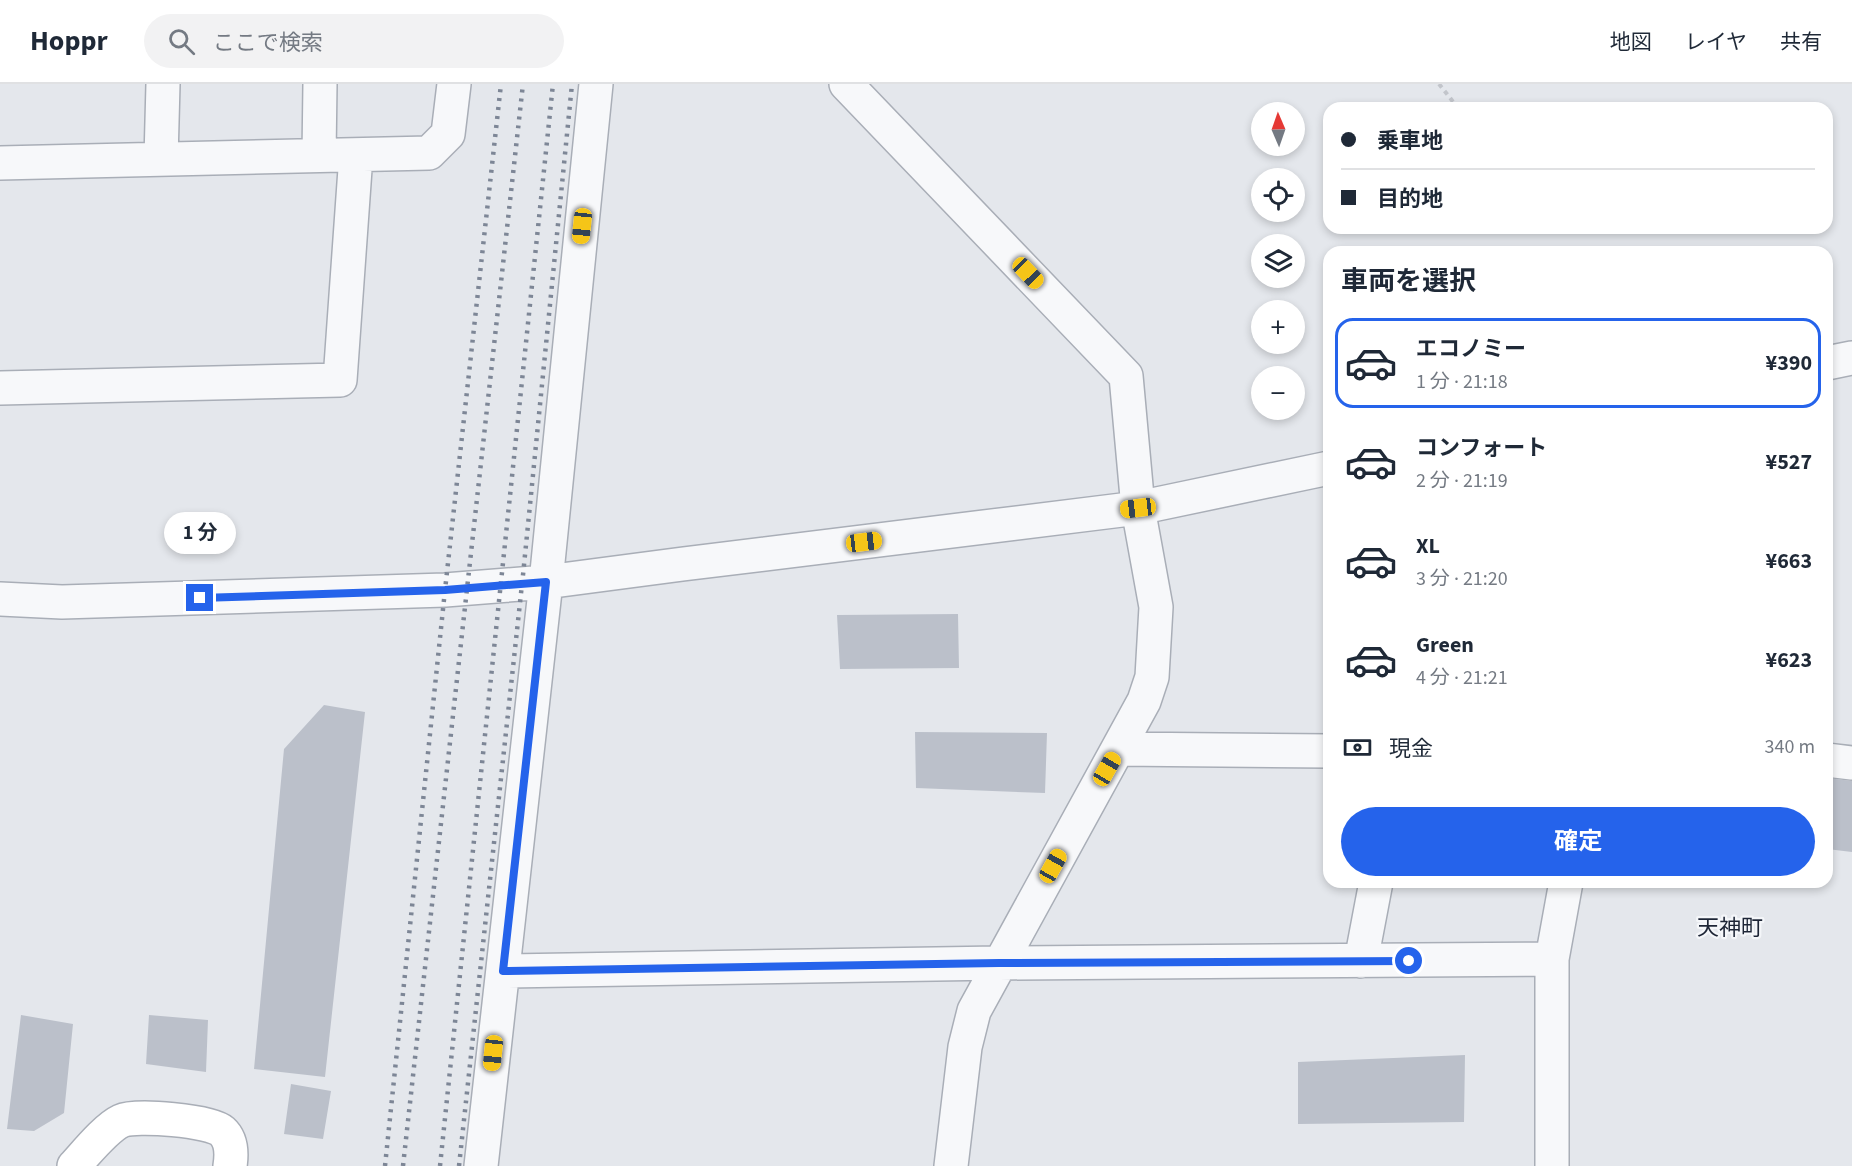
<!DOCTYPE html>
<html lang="ja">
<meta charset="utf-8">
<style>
:root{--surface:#fff;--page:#f2f2f3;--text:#1f2937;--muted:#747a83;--line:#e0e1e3;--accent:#2563eb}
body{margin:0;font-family:"Source Sans 3","Noto Sans JP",sans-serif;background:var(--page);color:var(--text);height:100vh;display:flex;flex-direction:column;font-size:22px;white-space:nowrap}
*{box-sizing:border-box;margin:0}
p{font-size:20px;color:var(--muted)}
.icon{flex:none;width:33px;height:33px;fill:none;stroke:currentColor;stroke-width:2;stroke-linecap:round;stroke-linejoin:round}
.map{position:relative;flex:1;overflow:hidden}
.drawer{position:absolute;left:1323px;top:162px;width:510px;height:642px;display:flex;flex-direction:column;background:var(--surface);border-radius:18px;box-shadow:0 3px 9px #0003}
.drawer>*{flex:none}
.hud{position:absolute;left:1323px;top:18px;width:510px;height:132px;border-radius:18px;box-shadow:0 3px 9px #0003;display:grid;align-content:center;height:132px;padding:0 18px;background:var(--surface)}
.needle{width:39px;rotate:358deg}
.tools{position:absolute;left:1251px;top:18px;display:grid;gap:12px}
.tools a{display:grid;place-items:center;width:54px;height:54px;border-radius:50%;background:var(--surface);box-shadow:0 3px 9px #0003;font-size:30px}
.end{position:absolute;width:27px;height:27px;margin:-14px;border:8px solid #2563eb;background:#fff;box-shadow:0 0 0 3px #fff}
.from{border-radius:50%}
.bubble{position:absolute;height:42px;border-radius:21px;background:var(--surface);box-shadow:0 3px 9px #0003;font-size:20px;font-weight:700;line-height:42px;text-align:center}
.car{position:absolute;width:18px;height:36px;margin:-18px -9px;border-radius:8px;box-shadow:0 0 4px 2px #0007;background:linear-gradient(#f5c518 24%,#345 0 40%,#f5c518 0 76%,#345 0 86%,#f5c518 0)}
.hud b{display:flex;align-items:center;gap:21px;height:57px;font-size:22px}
.hud b+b{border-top:2px solid var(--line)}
.hud i{width:15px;height:15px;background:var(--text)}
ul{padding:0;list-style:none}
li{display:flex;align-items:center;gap:18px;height:90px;margin:0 12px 9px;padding:0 6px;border:3px solid transparent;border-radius:18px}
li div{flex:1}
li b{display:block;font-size:22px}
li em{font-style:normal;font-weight:700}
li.selected{border-color:var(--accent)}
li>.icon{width:54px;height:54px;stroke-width:1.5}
h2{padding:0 18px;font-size:27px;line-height:72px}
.pay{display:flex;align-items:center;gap:15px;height:66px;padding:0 18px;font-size:22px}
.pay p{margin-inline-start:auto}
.action{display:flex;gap:12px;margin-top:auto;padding:12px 18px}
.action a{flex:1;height:69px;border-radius:36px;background:var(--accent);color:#fff;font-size:24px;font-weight:700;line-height:69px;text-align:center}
header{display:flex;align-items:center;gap:36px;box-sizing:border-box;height:84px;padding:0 30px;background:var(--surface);border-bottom:2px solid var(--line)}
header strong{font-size:28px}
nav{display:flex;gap:33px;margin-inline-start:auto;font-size:21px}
.search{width:420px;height:54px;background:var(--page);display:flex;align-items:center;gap:15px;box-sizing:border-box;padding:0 21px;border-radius:33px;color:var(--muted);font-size:22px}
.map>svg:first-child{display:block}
</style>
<header>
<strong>Hoppr</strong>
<div class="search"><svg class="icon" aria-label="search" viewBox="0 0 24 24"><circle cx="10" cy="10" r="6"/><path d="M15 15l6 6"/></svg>ここで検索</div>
<nav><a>地図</a><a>レイヤ</a><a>共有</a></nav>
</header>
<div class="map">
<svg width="1852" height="1082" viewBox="0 0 1852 1082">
<rect width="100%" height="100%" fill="#e4e7ec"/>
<path fill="#bbc0ca" d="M958 530 959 584 840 585 837 531Z
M324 621 365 628 325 993 254 985 284 665Z
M915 648 1047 649 1045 709 916 704Z
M1827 694 1852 697V768L1827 765Z
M21 931 73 940 64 1029 34 1047 7 1045Z
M149 931 208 936 206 988 146 980Z
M1465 971 1464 1038 1298 1040V978Z
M291 1000 331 1007 323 1055 284 1050Z"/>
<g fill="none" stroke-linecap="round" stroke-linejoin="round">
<g stroke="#a9aeb7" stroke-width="36">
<path id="street" d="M846 0 1126 292 1138 424 1156 523 1152 593 1144 617 974 927 965 963 951 1082
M319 71 320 0
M161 75 163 0
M0 79 429 69 448 50 454 0
M1827 279 1852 274
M0 304 340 296 356 71
M0 515 62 518 445 506 546 498 683 480 1138 424 1329 384
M1118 665 1329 667
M1827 676 1852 679
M1361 877 1376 798
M503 887 999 879 1552 875
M481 1082 546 498 596 0
M1552 1082V875L1566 798"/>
</g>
<g stroke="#a9aeb7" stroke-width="36">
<path id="secondary" d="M74 1082C86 1069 106 1044 121 1037 136 1030 211 1037 222 1047 232 1056 232 1069 230 1082"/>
</g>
<path stroke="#c2c5cb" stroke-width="4" stroke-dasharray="4.5 4.5" stroke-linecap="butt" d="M1439 0 1458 24"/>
<use href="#street" stroke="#f7f8fa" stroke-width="33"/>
<use href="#secondary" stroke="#fff" stroke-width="33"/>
<path stroke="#7d8696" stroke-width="4.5" stroke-dasharray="3 6" stroke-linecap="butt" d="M385 1082 445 506 501 0
M403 1082 523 0
M440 1082 553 0
M459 1082 523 491 572 0"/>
</g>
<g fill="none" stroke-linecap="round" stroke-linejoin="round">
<path stroke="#2563eb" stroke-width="8" d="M200 514 445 506 546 498 503 887 999 879 1409 877"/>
</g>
<g text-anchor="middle" stroke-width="4.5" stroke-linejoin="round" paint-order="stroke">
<g font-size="22" fill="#1d2536" stroke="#f4f6f9">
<text x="1730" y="851">天神町</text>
</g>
</g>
</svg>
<div class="tools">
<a><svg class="needle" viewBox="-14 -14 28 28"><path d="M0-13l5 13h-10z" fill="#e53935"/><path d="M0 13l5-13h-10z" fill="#747a83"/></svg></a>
<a><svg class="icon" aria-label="locate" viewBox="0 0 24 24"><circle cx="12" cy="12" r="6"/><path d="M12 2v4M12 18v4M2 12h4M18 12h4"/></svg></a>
<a><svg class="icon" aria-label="layers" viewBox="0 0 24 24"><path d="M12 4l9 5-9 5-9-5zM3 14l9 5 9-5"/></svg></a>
<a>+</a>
<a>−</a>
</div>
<i class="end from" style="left:1409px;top:877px"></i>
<i class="end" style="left:200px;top:514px"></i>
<div class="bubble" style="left:164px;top:428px;width:72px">1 分</div>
<i class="car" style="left:582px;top:142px;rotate:186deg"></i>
<i class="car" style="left:1028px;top:189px;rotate:136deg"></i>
<i class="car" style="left:1138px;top:424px;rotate:263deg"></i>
<i class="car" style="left:864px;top:458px;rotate:83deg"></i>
<i class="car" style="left:1107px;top:685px;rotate:30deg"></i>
<i class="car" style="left:1053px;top:782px;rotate:29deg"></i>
<i class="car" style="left:493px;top:969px;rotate:186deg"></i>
<div class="hud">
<b><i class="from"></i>乗車地</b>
<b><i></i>目的地</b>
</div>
<section class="drawer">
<h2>車両を選択</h2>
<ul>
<li class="selected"><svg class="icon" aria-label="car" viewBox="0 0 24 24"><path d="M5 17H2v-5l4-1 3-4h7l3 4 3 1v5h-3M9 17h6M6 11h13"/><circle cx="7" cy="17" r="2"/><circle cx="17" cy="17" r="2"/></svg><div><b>エコノミー</b><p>1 分 · 21:18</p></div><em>¥390</em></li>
<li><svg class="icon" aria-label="car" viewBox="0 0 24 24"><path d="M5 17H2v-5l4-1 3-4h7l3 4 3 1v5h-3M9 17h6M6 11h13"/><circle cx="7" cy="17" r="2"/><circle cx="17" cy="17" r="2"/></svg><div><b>コンフォート</b><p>2 分 · 21:19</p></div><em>¥527</em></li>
<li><svg class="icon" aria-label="car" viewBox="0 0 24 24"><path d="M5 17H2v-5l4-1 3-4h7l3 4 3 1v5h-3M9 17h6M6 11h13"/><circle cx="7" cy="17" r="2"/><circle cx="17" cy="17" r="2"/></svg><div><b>XL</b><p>3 分 · 21:20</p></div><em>¥663</em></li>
<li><svg class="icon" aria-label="car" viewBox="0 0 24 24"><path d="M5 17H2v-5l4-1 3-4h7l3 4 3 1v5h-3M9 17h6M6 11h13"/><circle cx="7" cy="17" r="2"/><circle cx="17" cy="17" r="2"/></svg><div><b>Green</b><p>4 分 · 21:21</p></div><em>¥623</em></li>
</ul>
<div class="pay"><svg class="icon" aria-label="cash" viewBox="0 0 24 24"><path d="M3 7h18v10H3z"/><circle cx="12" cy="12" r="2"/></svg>現金<p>340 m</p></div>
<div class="action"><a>確定</a></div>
</section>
</div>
